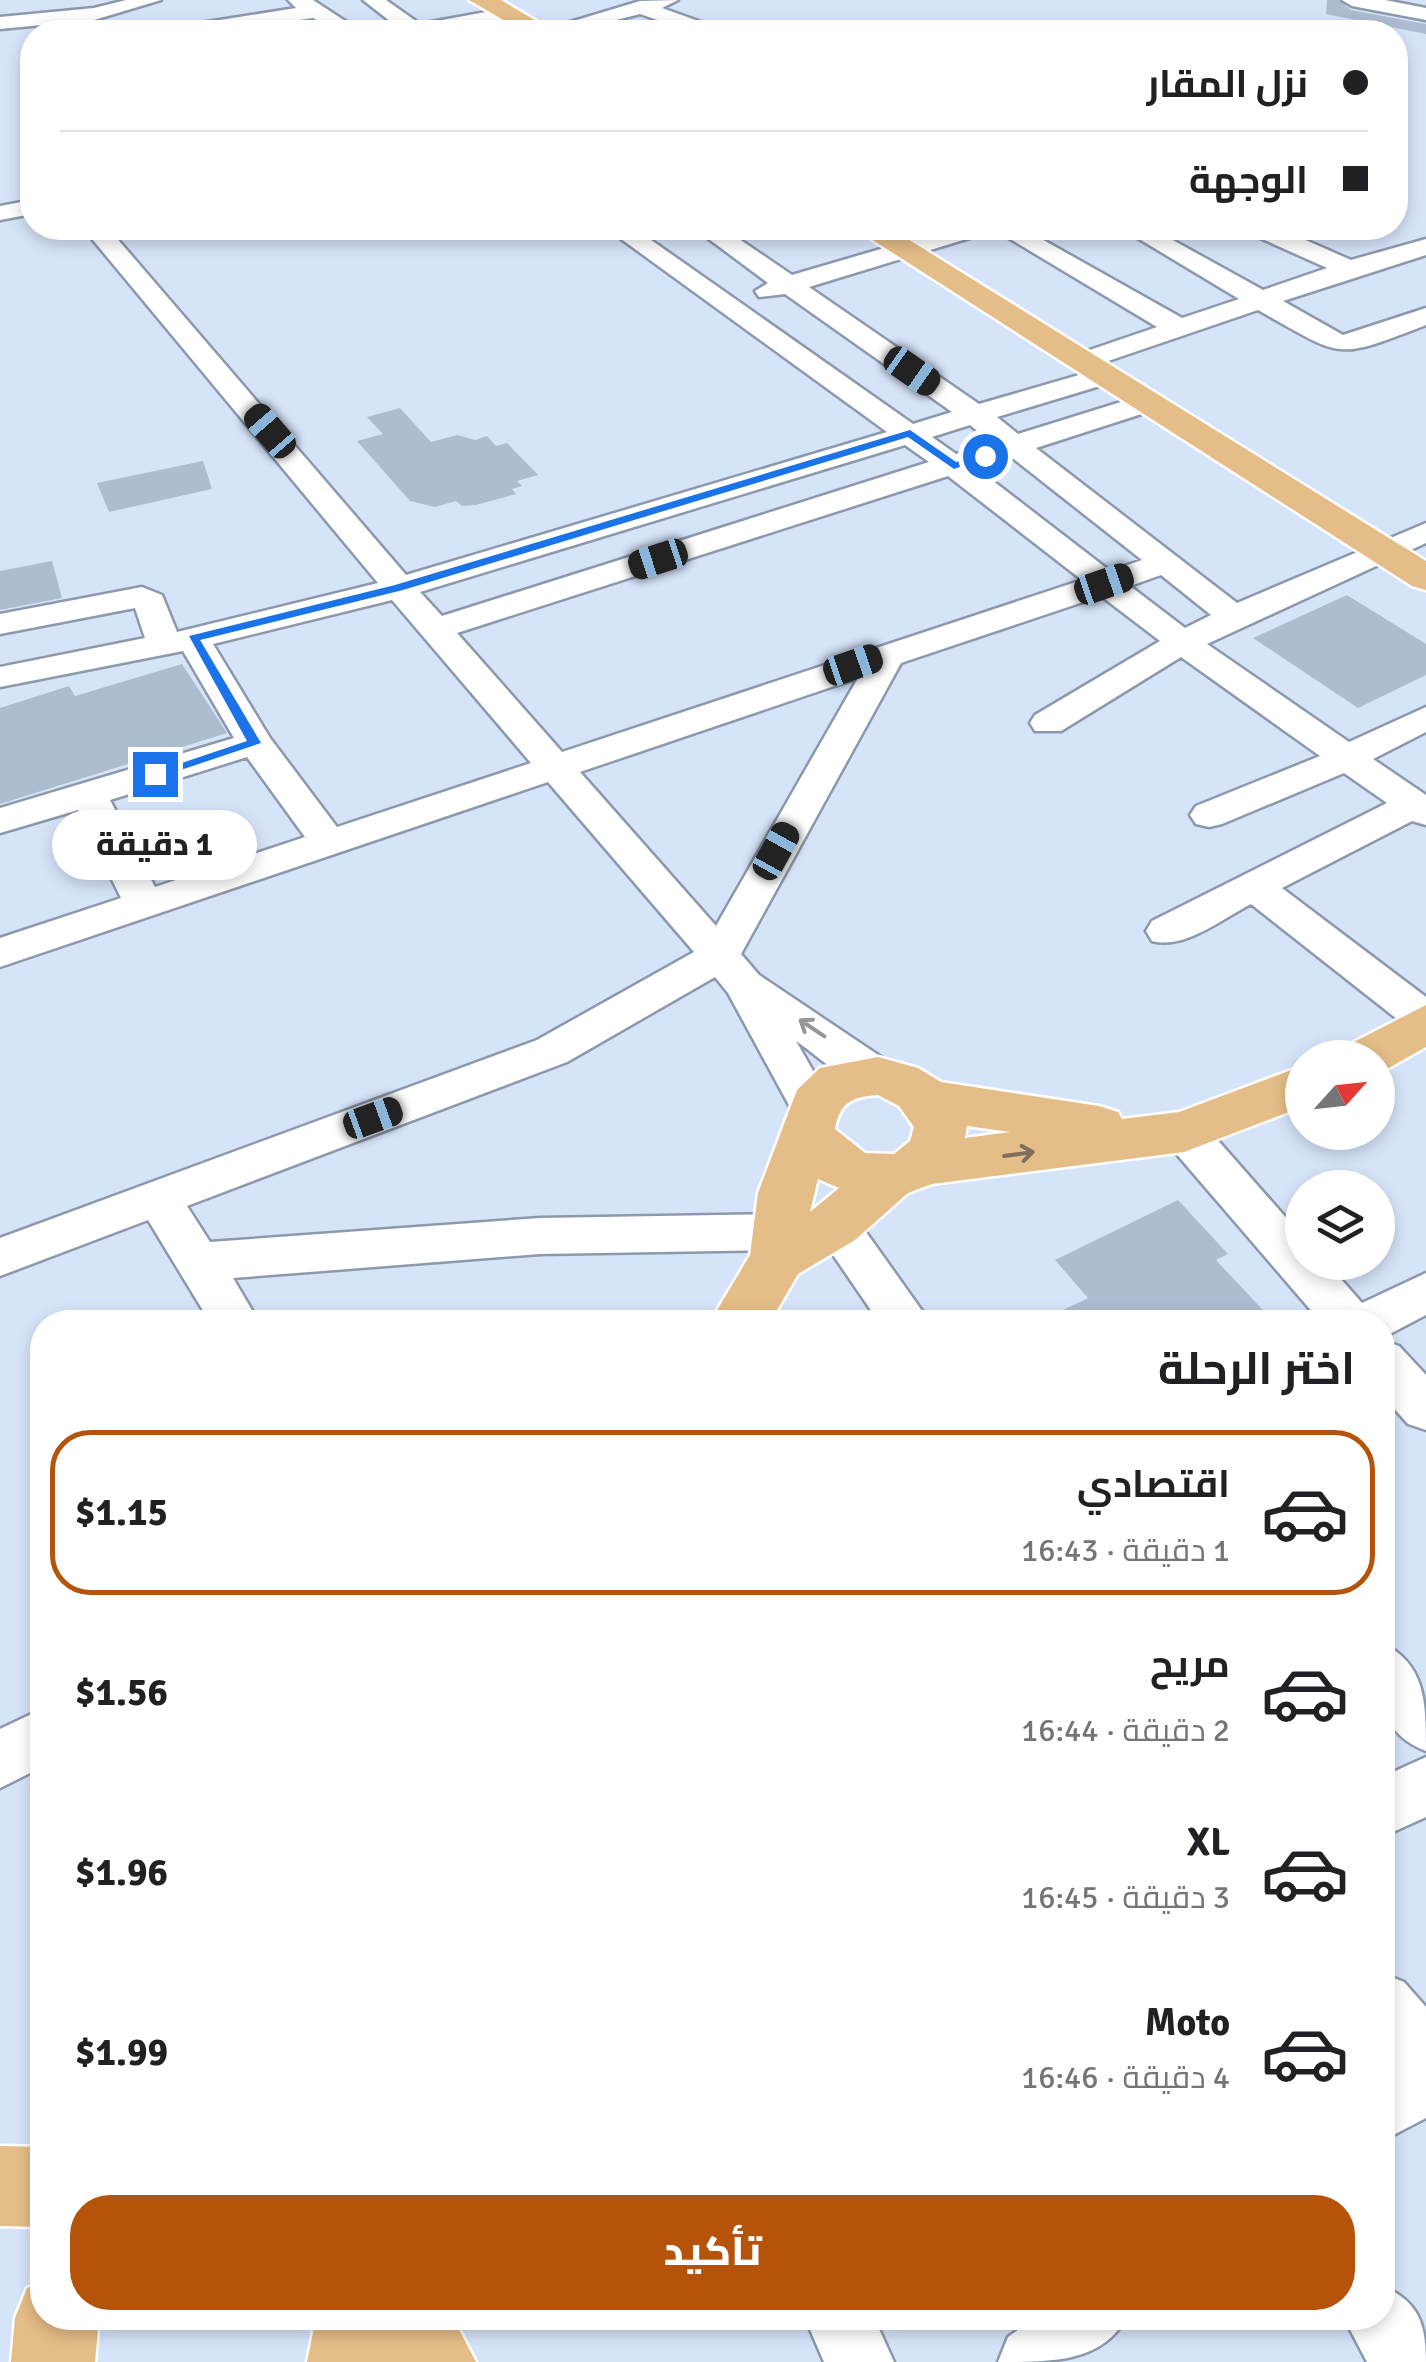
<!DOCTYPE html>
<html lang="ar">
<meta charset="utf-8">
<style>
:root{--surface:#fff;--page:#f6f6f6;--text:#202124;--muted:#757577;--line:#e0e0e0;--accent:#b45309}
body{margin:0;font-family:Signika,Cairo,sans-serif;background:var(--page);color:var(--text);direction:rtl;height:100vh;display:flex;flex-direction:column;font-size:38px;white-space:nowrap}
*{box-sizing:border-box;margin:0}
p{font-size:32px;color:var(--muted)}
.icon{flex:none;width:55px;height:55px;fill:none;stroke:currentColor;stroke-width:2;stroke-linecap:round;stroke-linejoin:round}
.map{position:relative;flex:1;overflow:hidden;direction:ltr}
.sheet{position:absolute;left:30px;top:1310px;width:1365px;height:1020px;display:flex;flex-direction:column;background:var(--surface);border-radius:40px;box-shadow:0 5px 15px #0003;direction:rtl}
.sheet>*{flex:none}
.guide{position:absolute;left:20px;top:20px;width:1388px;height:220px;border-radius:40px;box-shadow:0 5px 15px #0003;direction:rtl;display:grid;align-content:center;height:220px;padding:0 40px;background:var(--surface)}
.needle{width:65px;rotate:63deg}
.buttons{position:absolute;left:1285px;top:1040px;display:grid;gap:20px}
.buttons a{display:grid;place-items:center;width:110px;height:110px;border-radius:50%;background:var(--surface);box-shadow:0 5px 15px #0003;font-size:50px}
.end{position:absolute;width:45px;height:45px;margin:-22px;border:12px solid #1a73e8;background:#fff;box-shadow:0 0 0 5px #fff}
.from{border-radius:50%}
.bubble{position:absolute;height:70px;border-radius:35px;background:var(--surface);box-shadow:0 5px 15px #0003;font-size:32px;font-weight:800;line-height:70px;text-align:center;direction:rtl}
.car{position:absolute;width:30px;height:60px;margin:-30px -15px;border-radius:12px;box-shadow:0 0 8px 2px #0007;background:linear-gradient(#222 24%,#8ab4d8 0 40%,#222 0 76%,#8ab4d8 0 86%,#222 0)}
.guide b{display:flex;align-items:center;gap:35px;height:95px;font-size:38px}
.guide b+b{border-top:2px solid var(--line)}
.guide i{width:25px;height:25px;background:var(--text)}
ul{padding:0;list-style:none}
li{display:flex;align-items:center;gap:30px;height:165px;margin:0 20px 15px;padding:0 20px;border:5px solid transparent;border-radius:40px}
li div{flex:1}
li b{display:block;font-size:38px}
li em{font-style:normal;font-weight:800}
li.on{border-color:var(--accent)}
li>.icon{width:90px;height:90px;stroke-width:1.5}
h2{padding:0 40px;font-size:45px;line-height:120px}
.action{display:flex;gap:20px;margin-top:auto;padding:20px 40px}
.action a{flex:1;height:115px;border-radius:40px;background:var(--accent);color:#fff;font-size:40px;font-weight:800;line-height:115px;text-align:center}
.map>svg:first-child{display:block}
</style>
<div class="map">
<svg width="1426" height="2362" viewBox="0 0 1426 2362">
<rect width="100%" height="100%" fill="#d6e4fa"/>
<path fill="#aebcd1" d="M1327 0H1338L1351 10 1426 24V34L1326 14Z
M400 408 431 442 457 435 475 440 487 436 496 446 507 443 538 475 517 481 522 486 512 489 516 494 476 505 462 506 456 501 435 507 410 501 357 441 383 434 367 417Z
M203 461 212 489 109 512 97 483Z
M52 561 62 598 0 610V571Z
M1347 595 1426 644V675L1358 708 1253 638Z
M182 664 227 733 0 804V708L69 686 75 696Z
M1178 1200 1228 1254 1216 1260 1274 1322H1038L1088 1298 1055 1260Z"/>
<g fill="none" stroke-linecap="round" stroke-linejoin="round">
<g stroke="#8c99ad" stroke-width="5">
<path id="minor" d="M126 0H161L94 20 0 29V17L94 8Z
M288 0H313L362 32H337L313 18 219 32H171L182 26 296 8Z
M363 0H386L420 24 508 8 518 14C498 32 427 32 399 32L400 29Z
M678 0 662 8 718 28 721 32H692L640 14 570 32H537L640 1Z
M1342 0H1385L1426 8V20L1352 6Z
M861 25 871 32H845L849 28Z
M32 200V214L0 220V206Z
M83 228H108L406 575 887 432 606 228H634L913 424 952 412 785 294 759 297 755 291 768 283 694 228H723L792 275 952 228H989L986 233 809 287 979 404 1103 368 1117 376 1113 382 997 417 1018 434 1137 397H1157L1161 403 1157 409 1036 448 1237 603 1426 523V543L1207 644 1349 742 1426 707V732L1373 759 1426 795V825L1412 821 1282 888 1426 997V1034L1411 1030 1251 904C1222 919 1184 950 1152 941L1146 931 1152 921 1387 803 1344 773 1222 824 1209 827 1196 824 1190 815 1196 806 1320 756 1181 657 1061 731H1035L1030 723 1035 715 1160 641 1101 596 901 663 741 954 759 975 893 1065 899 1076 893 1087C859 1098 824 1060 796 1041L833 1106 826 1118 811 1122 796 1118 728 993 715 977 567 1062 187 1206 210 1242 540 1218 776 1214 792 1219 799 1232 792 1245 776 1250 540 1254 233 1278 259 1322H210L148 1220 0 1276V1238L537 1040 694 952 548 782 0 967V938L121 898 78 810 0 833V808L234 738 183 651 0 687V667L145 638 135 608 0 634V614L142 587 162 595 177 632 378 583ZM970 425 992 443 956 454 932 437ZM905 445 929 462 442 616 420 592ZM1010 456 1142 560 1110 571 975 467ZM948 476 1082 580 562 752 457 633ZM1161 575 1211 615 1185 628 1130 586ZM392 600 531 763 337 827 270 738 213 644ZM858 678 716 926 580 772ZM247 757 305 837 155 887 110 800Z
M992 228H1022L1182 318 1239 299 1121 228H1151L1263 290 1327 268 1249 233 1246 228H1278L1351 260 1426 239V255L1283 301 1343 335 1426 308V325C1333 361 1344 358 1258 310L1082 370 1068 362 1072 356 1157 327Z
M1184 1115 1200 1120 1302 1236V1262H1326L1362 1303 1426 1273V1315L1382 1338V1322H1321L1168 1144 1162 1132 1168 1120Z
M835 1206 851 1211 930 1322H879L812 1224 819 1211Z
M1382 1340 1399 1346 1426 1375V1430L1408 1424 1382 1395Z
M1382 1643C1426 1664 1426 1703 1426 1751 1373 1730 1382 1691 1382 1643Z
M42 1709V1767L0 1788V1729Z
M1426 1757V1817L1382 1837V1777Z
M1382 1973 1404 1982 1426 2007V2118L1382 2141V2072L1393 2065 1382 2052Z
M1382 2286C1419 2301 1426 2325 1426 2362H1367L1344 2318H1382Z
M805 2318H874L894 2362H824Z
M1035 2318H1126C1102 2362 1053 2362 998 2362L1008 2337Z"/>
</g>
<g stroke="#fff" stroke-width="5">
<path id="major" d="M469 0H501L555 32H524Z
M854 228H890L1426 561V590L1412 586Z
M1426 1005V1047L1378 1074V1058H1340L1348 1045Z
M878 1057 918 1068 941 1082 1099 1106 1118 1112 1122 1119 1179 1112 1302 1066V1107L1184 1152 932 1184 908 1193 855 1240 798 1274 770 1322H710L750 1255 758 1193 797 1090 820 1068ZM878 1095 899 1106 914 1127 910 1141 894 1154 865 1153 835 1129C840 1102 852 1097 878 1095ZM967 1126 1010 1132 965 1138ZM818 1179 839 1188 810 1212Z
M0 2146 42 2147V2227L0 2226Z
M42 2282V2318H99L95 2362H11L15 2318 27 2288Z
M316 2318H453L476 2362H307Z"/>
</g>
<use href="#minor" fill="#fff" fill-rule="evenodd"/>
<use href="#major" fill="#e5bd88" fill-rule="evenodd"/>
</g>
<defs><path id="oneway-shaft" d="M-6 0H5M1.5-3L5.5 0L1.5 3" fill="none" stroke-width="1.6" stroke-linecap="round" stroke-linejoin="round" transform="scale(2.5)"/></defs>
<use stroke="#94979b" href="#oneway-shaft" transform="translate(812 1028) rotate(-146)"/>
<use stroke="#7e6f5b" href="#oneway-shaft" transform="translate(1019 1154) rotate(-8)"/>
<path fill="#1a73e8" d="M910 430 956 462 985 453 990 456 954 469 908 437 403 590 200 640 261 743 160 777 149 774 247 741 189 636 395 585Z"/>
</svg>
<div class="buttons">
<a><svg class="needle" viewBox="-14 -14 28 28"><path d="M0-13l5 13h-10z" fill="#e53935"/><path d="M0 13l5-13h-10z" fill="#757577"/></svg></a>
<a><svg class="icon" aria-label="layers" viewBox="0 0 24 24"><path d="M12 4l9 5-9 5-9-5zM3 14l9 5 9-5"/></svg></a>
</div>
<i class="end from" style="left:985px;top:456px"></i>
<i class="end" style="left:155px;top:774px"></i>
<div class="bubble" style="left:52px;top:810px;width:205px">1 دقيقة</div>
<i class="car" style="left:912px;top:371px;rotate:125deg"></i>
<i class="car" style="left:270px;top:431px;rotate:319deg"></i>
<i class="car" style="left:658px;top:559px;rotate:252deg"></i>
<i class="car" style="left:1104px;top:584px;rotate:71deg"></i>
<i class="car" style="left:853px;top:665px;rotate:71deg"></i>
<i class="car" style="left:776px;top:851px;rotate:29deg"></i>
<i class="car" style="left:373px;top:1118px;rotate:70deg"></i>
<div class="guide">
<b><i class="from"></i>نزل المقار</b>
<b><i></i>الوجهة</b>
</div>
<section class="sheet">
<h2>اختر الرحلة</h2>
<ul>
<li class="on"><svg class="icon" aria-label="car" viewBox="0 0 24 24"><path d="M5 17H2v-5l4-1 3-4h7l3 4 3 1v5h-3M9 17h6M6 11h13"/><circle cx="7" cy="17" r="2"/><circle cx="17" cy="17" r="2"/></svg><div><b>اقتصادي</b><p>1 دقيقة · 16:43</p></div><em>$1.15</em></li>
<li><svg class="icon" aria-label="car" viewBox="0 0 24 24"><path d="M5 17H2v-5l4-1 3-4h7l3 4 3 1v5h-3M9 17h6M6 11h13"/><circle cx="7" cy="17" r="2"/><circle cx="17" cy="17" r="2"/></svg><div><b>مريح</b><p>2 دقيقة · 16:44</p></div><em>$1.56</em></li>
<li><svg class="icon" aria-label="car" viewBox="0 0 24 24"><path d="M5 17H2v-5l4-1 3-4h7l3 4 3 1v5h-3M9 17h6M6 11h13"/><circle cx="7" cy="17" r="2"/><circle cx="17" cy="17" r="2"/></svg><div><b>XL</b><p>3 دقيقة · 16:45</p></div><em>$1.96</em></li>
<li><svg class="icon" aria-label="car" viewBox="0 0 24 24"><path d="M5 17H2v-5l4-1 3-4h7l3 4 3 1v5h-3M9 17h6M6 11h13"/><circle cx="7" cy="17" r="2"/><circle cx="17" cy="17" r="2"/></svg><div><b>Moto</b><p>4 دقيقة · 16:46</p></div><em>$1.99</em></li>
</ul>
<div class="action"><a>تأكيد</a></div>
</section>
</div>
